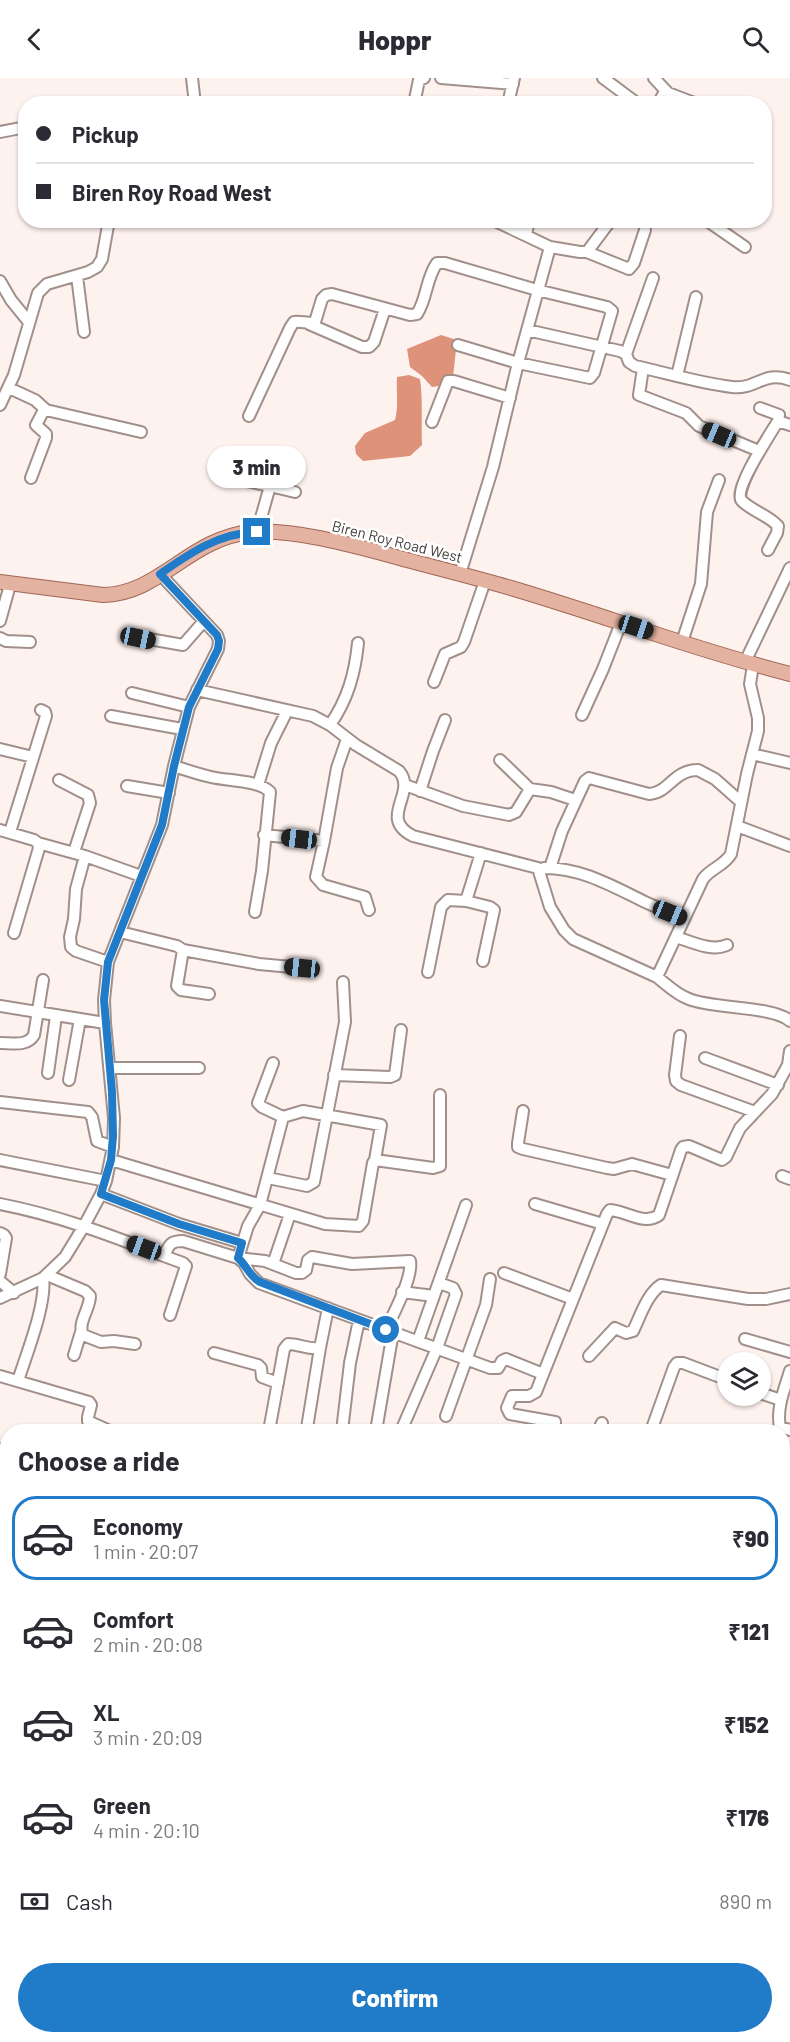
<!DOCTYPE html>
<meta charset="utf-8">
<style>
:root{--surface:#fff;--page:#f2f2f3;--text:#2b2b33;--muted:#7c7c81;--line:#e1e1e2;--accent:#207bc8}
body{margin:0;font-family:Barlow,sans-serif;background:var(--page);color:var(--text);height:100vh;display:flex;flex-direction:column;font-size:22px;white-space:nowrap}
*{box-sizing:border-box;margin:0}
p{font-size:20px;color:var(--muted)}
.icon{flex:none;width:33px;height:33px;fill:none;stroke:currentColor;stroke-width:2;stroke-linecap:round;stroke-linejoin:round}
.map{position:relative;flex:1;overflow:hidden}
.panel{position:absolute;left:0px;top:1346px;width:790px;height:620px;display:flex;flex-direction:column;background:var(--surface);border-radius:24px 24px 0 0;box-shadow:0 2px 4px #0004}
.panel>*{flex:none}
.guide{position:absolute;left:18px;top:18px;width:754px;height:132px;border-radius:24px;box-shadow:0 2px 4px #0004;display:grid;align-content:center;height:132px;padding:0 18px;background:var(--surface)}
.controls{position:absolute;left:717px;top:1274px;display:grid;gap:12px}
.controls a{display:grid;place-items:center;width:54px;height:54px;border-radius:50%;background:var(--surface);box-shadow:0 2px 4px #0004;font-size:30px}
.end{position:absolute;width:27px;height:27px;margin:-14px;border:8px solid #207bc8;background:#fff;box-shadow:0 0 0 3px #fff}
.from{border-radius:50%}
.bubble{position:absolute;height:42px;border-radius:21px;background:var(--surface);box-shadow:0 2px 4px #0004;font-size:20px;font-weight:800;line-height:42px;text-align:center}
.car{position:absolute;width:18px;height:36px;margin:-18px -9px;border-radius:8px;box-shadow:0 0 4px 2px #0007;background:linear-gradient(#222 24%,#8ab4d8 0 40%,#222 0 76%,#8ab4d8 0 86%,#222 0)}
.guide b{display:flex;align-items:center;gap:21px;height:57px;font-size:22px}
.guide b+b{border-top:2px solid var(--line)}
.guide i{width:15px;height:15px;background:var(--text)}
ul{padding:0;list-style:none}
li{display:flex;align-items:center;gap:18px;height:84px;margin:0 12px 9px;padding:0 6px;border:3px solid transparent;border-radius:24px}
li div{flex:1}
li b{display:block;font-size:22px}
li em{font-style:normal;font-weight:800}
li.current{border-color:var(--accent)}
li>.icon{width:54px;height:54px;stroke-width:1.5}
h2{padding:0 18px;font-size:27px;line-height:72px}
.pay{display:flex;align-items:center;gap:15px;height:66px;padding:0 18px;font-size:22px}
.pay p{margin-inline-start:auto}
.button{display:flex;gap:12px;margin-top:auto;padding:12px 18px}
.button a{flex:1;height:69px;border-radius:36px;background:var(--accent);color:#fff;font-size:24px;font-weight:800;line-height:69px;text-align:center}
header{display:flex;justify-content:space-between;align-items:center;height:78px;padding:0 18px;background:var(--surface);font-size:27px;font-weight:800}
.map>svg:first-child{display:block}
</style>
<header><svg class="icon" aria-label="back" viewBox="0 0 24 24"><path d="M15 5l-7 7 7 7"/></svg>Hoppr<svg class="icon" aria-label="search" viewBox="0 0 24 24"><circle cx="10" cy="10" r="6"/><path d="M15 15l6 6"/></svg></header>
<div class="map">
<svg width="790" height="1964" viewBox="0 0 790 1964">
<rect width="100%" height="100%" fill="#fef2ef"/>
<path fill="#dd9279" d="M441 257 457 262 453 299 446 307 432 309 422 298 410 289 407 271Z
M409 297 420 301C423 323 421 345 422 367L410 378 363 383 356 376 355 368 365 355 395 342C399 328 396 313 397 299Z"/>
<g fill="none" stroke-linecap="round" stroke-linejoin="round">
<g stroke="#a1908a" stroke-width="14">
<path id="minor" d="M192 0 195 26
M441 0 513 6
M603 0 638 26
M654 0 668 15
M414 26 419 2 424 0
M508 26 514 0
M658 26 663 17 668 15 697 26
M0 54 26 49
M706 142 745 169
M526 157 529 142
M550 169 580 174H587L629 191 634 185 645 152
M587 174 611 142
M77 198 84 254
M0 203 11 222 28 243
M309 246 362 269H369L374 264 385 231
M527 252 620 273 626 276 629 284 635 288C667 295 699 305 732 309 756 312 764 292 790 302
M626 276 653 200
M643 290 639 317 686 335 699 348 759 373
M677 298 696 219
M9 310 35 322 46 332 141 354
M0 327 14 297 38 215 47 206 88 194 97 189 102 181 109 142
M760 330 779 337 778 343
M249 338 290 250 294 244C302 243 308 246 315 244L322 221 326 217 332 216 410 237 417 236C427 221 426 200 437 185H445L537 212 607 229 612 233 594 295 590 300 518 285 458 267
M432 344 448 303H454L510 320
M31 400 46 360V356L36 347 44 332
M242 402 270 408
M278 410 283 391
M257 454 270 408 295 414
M768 472 777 455 778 448C768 437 752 433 742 423 732 413 771 355 778 343L790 347
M460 496 493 389 518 285 550 169 493 142
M0 543 10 507
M138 559 183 567 204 543
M0 560 6 563 30 564
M682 564 701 506 707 434 719 402
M745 584 790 490
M434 604 445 576 461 569 464 564 485 503
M197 612 313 638 330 647 356 667 399 693C418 715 377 740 413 758L538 790 550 829 564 852 573 861 657 899 703 801C711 790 724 788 731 776L747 696 758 653V640L750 606 753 587
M132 615 189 629
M582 637 603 591 621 545
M111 638 182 651
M330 647C348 621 355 595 358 565
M0 671 33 679
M752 676 790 685
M500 682 530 711
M174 688C186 692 198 696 211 699 227 703 259 702 270 714L262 793 255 834
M59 702 88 717 90 725 74 774
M258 707 271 665 287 633
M405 707 463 728 509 737 516 734 530 711 551 714 575 722
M127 708 169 715
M420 713 433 673 445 642
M737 748 790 768
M0 752 34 762 38 765 39 770 14 855
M10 754 46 638 45 634 41 632
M264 757 324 763 337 690 347 661
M324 763 316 799 323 807 365 819 369 832
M38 765 85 778 141 798
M481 775 466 823 490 829 494 832 483 883
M85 778 76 811 74 841 70 859 71 869 76 873 108 884
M544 790C582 790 612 808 645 824 658 830 671 835 684 840
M550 790 562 753 585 703 589 700 649 716C669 715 673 692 698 692L715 701 741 724
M120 854 177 868 183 872 177 908 181 912 209 916
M676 859C692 864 712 874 727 867
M183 872 259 886 302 890
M428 894 441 829 448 822 466 823
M657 899C667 907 677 917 689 921 713 931 774 928 790 943
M0 928 105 945
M680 958 675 997 676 1003 681 1007 755 1034
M0 965C12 965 27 969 34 957L43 902
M790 973 788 987 790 989
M705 980 778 1007
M273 985 258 1025 262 1029 283 1039
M110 990H199
M48 995 56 938
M334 997 390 999 395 997 401 952
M69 1002 80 941
M0 1024 88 1034 92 1039 97 1063 113 1069
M523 1033 518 1065V1069L523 1071 607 1090 614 1091 632 1086 672 1097
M0 1082 106 1103
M111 1082 325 1146 359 1148 363 1143 373 1085 375 1082 433 1090 440 1088V1017
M375 1082 381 1047 303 1033 283 1039 260 1127 248 1148 238 1180 265 1183 296 1195H302L306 1192 308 1182 312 1179 352 1186 410 1183C413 1200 393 1236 386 1252
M782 1098 790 1101
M268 1100 307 1108 314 1104 345 944 343 904
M101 1116 179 1146 242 1165
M0 1126C57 1137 110 1157 164 1178 169 1167 170 1163 183 1163L238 1180 244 1185 250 1196 259 1205 490 1290H498L502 1283 506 1281 543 1296
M535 1126 603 1146
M0 1155 4 1157 6 1160 0 1196
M164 1178 183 1185 186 1188 170 1237
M273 1186 290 1136
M504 1195 573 1221
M47 1197 85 1213 90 1218C90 1231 77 1245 83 1257L101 1264 114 1263 135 1266
M0 1203 14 1215
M402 1214 434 1218
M0 1220 43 1200 65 1179 84 1148 101 1116 106 1103 113 1069 114 1040 105 945 104 922 108 884 162 747 174 688 189 629 218 571 219 563 217 557 160 496
M745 1261 790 1274
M418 1263 466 1127
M214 1275 258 1287 261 1290 262 1299 278 1305
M74 1277 81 1254
M589 1278 615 1250 626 1255 633 1253C640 1239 647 1216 661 1207L748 1221H766L790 1216
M790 1293C785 1310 776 1330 780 1349L790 1352
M0 1298 89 1324 91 1327 88 1339V1343L110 1353
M18 1303C26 1277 47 1225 43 1200
M760 1315 781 1322
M446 1338 486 1227 490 1201
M307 1350 320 1270
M269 1353 284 1271 288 1266C299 1266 309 1272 320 1270L328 1230
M342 1353 350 1285 359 1242
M376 1353 393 1254
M401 1353 437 1270 456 1216 453 1210 439 1205
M555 1353V1344L510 1336 507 1330 512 1318H529L536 1314 607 1136 610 1132C627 1133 644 1148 659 1137L681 1072 683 1069 689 1068 722 1082 726 1079 740 1050 772 1016 788 987
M598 1353 602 1345
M651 1353 674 1289 677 1285H683L728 1302
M0 1371 8 1375
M783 1423 790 1425
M0 1497 8 1503
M783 1512 790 1501
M0 1552 8 1553
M0 1622 8 1611
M783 1775 790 1731
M4 1789 8 1791
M783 1853H790
M783 1924 787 1926 783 1950
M523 1958 524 1964
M710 1964 712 1958
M779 1964 781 1958"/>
</g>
<g stroke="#9f6653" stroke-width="16">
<path id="major" d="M0 504 103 517C160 516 189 460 251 454 297 450 366 471 411 483 448 493 485 502 521 513 611 540 699 573 790 596"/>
</g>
<use href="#minor" stroke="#fff" stroke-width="10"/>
<use href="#major" stroke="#e4b2a1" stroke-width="14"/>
</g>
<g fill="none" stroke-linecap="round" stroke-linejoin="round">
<path stroke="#207bc8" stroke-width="8" d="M257 454C219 455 190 475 160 496L217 557 219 563 218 571 189 629 174 688 162 747 108 884 104 922 112 1014 113 1058 111 1082 101 1116 179 1146 242 1165 238 1180C247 1188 249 1198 260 1204L386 1252"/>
</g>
<g text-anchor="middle" stroke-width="5" stroke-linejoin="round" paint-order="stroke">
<g font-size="15" fill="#413a38" stroke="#fff">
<text transform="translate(397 464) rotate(14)" y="5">Biren Roy Road West</text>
</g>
</g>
</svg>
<div class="controls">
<a><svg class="icon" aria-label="layers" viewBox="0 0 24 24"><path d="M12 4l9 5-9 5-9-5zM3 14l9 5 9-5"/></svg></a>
</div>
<i class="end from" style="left:386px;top:1252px"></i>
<i class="end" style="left:257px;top:454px"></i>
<div class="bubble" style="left:207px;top:368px;width:99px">3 min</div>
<i class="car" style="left:719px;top:357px;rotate:293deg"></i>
<i class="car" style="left:636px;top:549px;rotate:108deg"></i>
<i class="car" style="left:138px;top:560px;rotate:102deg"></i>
<i class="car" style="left:299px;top:761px;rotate:277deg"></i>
<i class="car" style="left:670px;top:835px;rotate:112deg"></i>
<i class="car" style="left:302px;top:890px;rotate:276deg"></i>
<i class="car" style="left:144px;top:1170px;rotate:290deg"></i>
<div class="guide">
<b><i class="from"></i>Pickup</b>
<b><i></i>Biren Roy Road West</b>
</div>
<section class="panel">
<h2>Choose a ride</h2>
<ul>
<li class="current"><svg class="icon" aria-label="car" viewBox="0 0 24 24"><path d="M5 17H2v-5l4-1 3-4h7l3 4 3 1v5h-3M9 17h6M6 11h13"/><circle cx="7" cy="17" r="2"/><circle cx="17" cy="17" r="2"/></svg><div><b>Economy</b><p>1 min · 20:07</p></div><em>₹90</em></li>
<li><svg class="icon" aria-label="car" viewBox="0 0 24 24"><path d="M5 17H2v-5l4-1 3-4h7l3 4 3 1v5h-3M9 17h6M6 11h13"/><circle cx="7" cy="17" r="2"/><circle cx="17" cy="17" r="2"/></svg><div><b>Comfort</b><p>2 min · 20:08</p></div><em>₹121</em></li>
<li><svg class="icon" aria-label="car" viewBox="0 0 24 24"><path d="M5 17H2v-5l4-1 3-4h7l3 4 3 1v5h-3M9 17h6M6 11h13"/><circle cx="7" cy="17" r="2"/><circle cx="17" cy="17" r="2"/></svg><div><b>XL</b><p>3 min · 20:09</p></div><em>₹152</em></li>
<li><svg class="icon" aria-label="car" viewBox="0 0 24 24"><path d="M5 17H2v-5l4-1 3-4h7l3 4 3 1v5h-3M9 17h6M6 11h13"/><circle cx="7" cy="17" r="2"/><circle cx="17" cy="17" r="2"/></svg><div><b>Green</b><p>4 min · 20:10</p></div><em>₹176</em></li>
</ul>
<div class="pay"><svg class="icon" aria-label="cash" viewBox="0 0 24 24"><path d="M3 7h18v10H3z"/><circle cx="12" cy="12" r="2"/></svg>Cash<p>890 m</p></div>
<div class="button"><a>Confirm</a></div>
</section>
</div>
